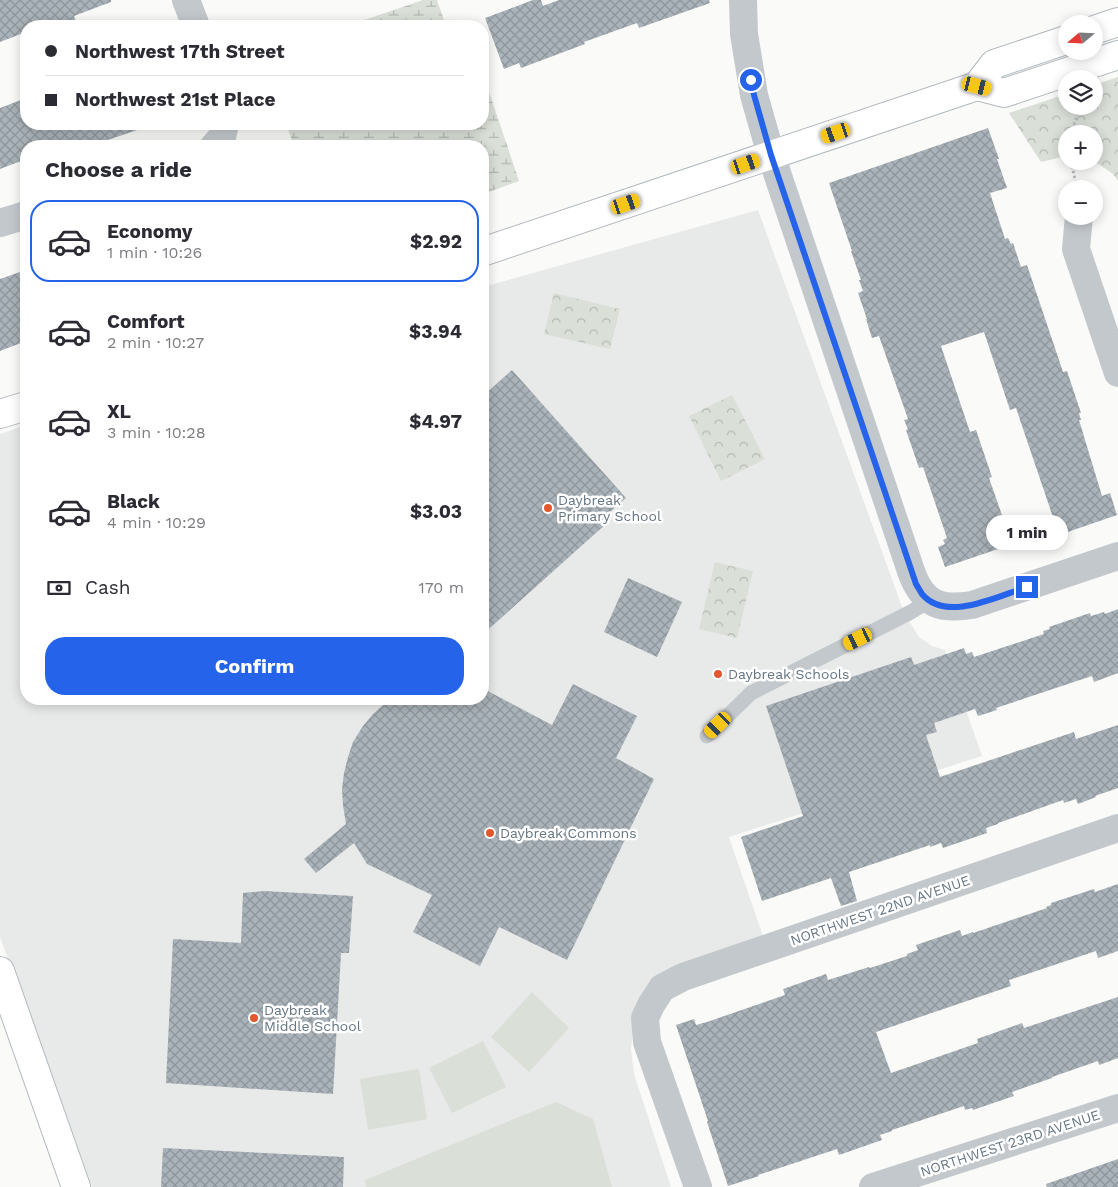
<!DOCTYPE html>
<meta charset="utf-8">
<style>
:root{--surface:#fff;--page:#f7f7f7;--text:#2b2b33;--muted:#7c7c81;--line:#e1e1e2;--accent:#2563eb}
body{margin:0;font-family:"Work Sans",sans-serif;background:var(--page);color:var(--text);height:100vh;display:flex;flex-direction:column;font-size:19px;white-space:nowrap}
*{box-sizing:border-box;margin:0}
p{font-size:16px;color:var(--muted)}
.icon{flex:none;width:28px;height:28px;fill:none;stroke:currentColor;stroke-width:2;stroke-linecap:round;stroke-linejoin:round}
.map{position:relative;flex:1;overflow:hidden}
.side{position:absolute;left:20px;top:140px;width:469px;height:565px;display:flex;flex-direction:column;background:var(--surface);border-radius:20px;box-shadow:0 2px 12px #0003}
.side>*{flex:none}
.hud{position:absolute;left:20px;top:20px;width:469px;height:110px;border-radius:20px;box-shadow:0 2px 12px #0003;display:grid;align-content:center;height:110px;padding:0 25px;background:var(--surface)}
.needle{width:32px;rotate:251deg}
.controls{position:absolute;left:1058px;top:15px;display:grid;gap:10px}
.controls a{display:grid;place-items:center;width:45px;height:45px;border-radius:50%;background:var(--surface);box-shadow:0 2px 12px #0003;font-size:25px}
.end{position:absolute;width:22px;height:22px;margin:-11px;border:6px solid #2563eb;background:#fff;box-shadow:0 0 0 2px #fff}
.from{border-radius:50%}
.bubble{position:absolute;height:35px;border-radius:18px;background:var(--surface);box-shadow:0 2px 12px #0003;font-size:16px;font-weight:700;line-height:35px;text-align:center}
.car{position:absolute;width:15px;height:30px;margin:-15px -8px;border-radius:6px;box-shadow:0 0 4px 1px #0007;background:linear-gradient(#f5c518 24%,#345 0 40%,#f5c518 0 76%,#345 0 86%,#f5c518 0)}
.hud b{display:flex;align-items:center;gap:18px;height:48px;font-size:19px}
.hud b+b{border-top:1px solid var(--line)}
.hud i{width:12px;height:12px;background:var(--text)}
ul{padding:0;list-style:none}
li{display:flex;align-items:center;gap:15px;height:82px;margin:0 10px 8px;padding:0 15px;border:2px solid transparent;border-radius:20px}
li div{flex:1}
li b{display:block;font-size:19px}
li em{font-style:normal;font-weight:700}
li.on{border-color:var(--accent)}
li>.icon{width:45px;height:45px;stroke-width:1.5}
h2{padding:0 25px;font-size:22px;line-height:60px}
.pay{display:flex;align-items:center;gap:12px;height:55px;padding:0 25px;font-size:19px}
.pay p{margin-inline-start:auto}
.primary-button{display:flex;gap:10px;margin-top:auto;padding:10px 25px}
.primary-button a{flex:1;height:58px;border-radius:20px;background:var(--accent);color:#fff;font-size:20px;font-weight:700;line-height:58px;text-align:center}
.map>svg:first-child{display:block}
</style>
<div class="map">
<svg width="1118" height="1187" viewBox="0 0 1118 1187">
<defs>
<pattern id="wetland-marsh" width="20" height="14" patternUnits="userSpaceOnUse" patternTransform="scale(1.25)"><rect width="20" height="14" fill="#dadfd7"/><path d="M1 5h8M5 5V1M11 12h8M15 12V8" fill="none" stroke="#b4b9b4"/></pattern>
<pattern id="park-crowns" width="20" height="18" patternUnits="userSpaceOnUse" patternTransform="scale(1.25)"><rect width="20" height="18" fill="#dadfd7"/><path d="M2 6a3 3 0 1 1 6 0M12 15a3 3 0 1 1 6 0" fill="none" stroke="#b4b9b4"/></pattern>
<pattern id="building-cross-hatch" width="8" height="8" patternUnits="userSpaceOnUse" patternTransform="scale(1.25)"><rect width="8" height="8" fill="#aab3b9"/><path d="M0 0l8 8M0 8l8-8" fill="none" stroke="#8e969c"/></pattern>
</defs>
<rect width="100%" height="100%" fill="#fafaf8"/>
<path fill="#e8e9e9" d="M758 210 905 615 919 637 932 646 945 650 982 756 729 837 767 948 686 979 633 1029 631 1049 634 1074 671 1187H92L0 937V434L26 425V699H482L483 287Z"/>
<path fill="url(#wetland-marsh)" d="M423 0H437L446 26H347Z
M483 74 519 181 483 194 482 146H294L286 124H482Z"/>
<path fill="url(#park-crowns)" d="M1118 77V181L1113 174 1094 161V134H1066V156L1041 162 1009 113 1066 94V106H1094V85Z
M554 293 620 309 610 349 544 334Z
M732 395 765 459 721 481 689 416Z
M715 562 753 571 737 638 699 629Z"/>
<path fill="#dadfd7" d="M532 992 569 1028 529 1072 491 1037Z
M483 1041 506 1087 452 1113 429 1068Z
M419 1069 427 1119 368 1130 360 1079Z
M556 1102 593 1119 612 1187H366L365 1180Z"/>
<path fill="url(#building-cross-hatch)" d="M0 0H111V2L74 16 78 26H26V32L0 42Z
M533 0H541L543 6 559 0H709L710 3 639 28 637 23 584 42 585 44 521 68 519 63 504 69 485 18Z
M26 98V124H145L146 127 90 146H26V159L0 169V108Z
M988 128 999 159H997L1007 188 990 193 1005 239 1008 238 1011 244 1013 243 1021 267 1027 265 1059 360 1063 372 1067 371 1081 413H1079L1081 420H1079L1102 496 1110 493 1117 515 1059 535 1016 408 1010 410 984 332 941 346 970 432 976 430 992 477 989 478 1009 535 1001 538 1004 547 945 567 938 547 945 544 943 540 947 538 923 467 919 468 906 430 908 429 904 420 908 419 879 336 872 338 866 319H867L858 293 863 291 859 280H861L851 251H852L829 183Z
M26 271V341L0 351V279L20 272V273Z
M512 370 626 498 603 518 607 523 482 635V397Z
M628 578 682 602 657 657 604 632Z
M1118 609V673L1094 682 1092 676 996 708 997 710 978 716 975 709 934 723 937 732 926 735 940 777 1074 732 1076 739 1118 725V788L1095 796 1096 797 1078 804 1076 799 1064 803 1063 800 998 823V824L986 828 987 833 943 848 941 843 930 847V845L849 872 857 901 841 906 831 878 762 901 741 837 803 816 766 706 911 657 914 665 964 648 966 654 972 652 974 657 1044 634 1043 631 1050 629 1049 627 1090 613 1091 616 1104 612 1105 614Z
M573 684 637 716 616 758 654 779 567 960 499 927 480 966 413 932 432 895 367 864 354 843 316 873 304 859 346 824 343 805 342 789 344 773 348 757 353 742 363 726 373 714 390 699H482V688L552 725Z
M1118 884V951L1098 958 1096 951 1009 980 1011 986 876 1032 891 1073 978 1043 977 1039 1022 1023 1024 1028 1118 997V1058L1099 1065 1098 1061 1052 1077V1078L1012 1092 1014 1096 973 1110 972 1108 965 1110 964 1106 892 1130V1131L880 1135 882 1140 839 1155 837 1149 758 1175 759 1176 728 1186 707 1122 708 1121 676 1025 694 1019 696 1025 707 1022 785 995 783 989 826 974 828 980 869 967 870 968 907 956V954L918 950 916 945 960 930 962 936 973 932V933L1047 908 1046 907 1051 905V903L1094 889 1095 892Z
M264 891 353 896 349 953H341L333 1094 166 1083 173 939 241 943 243 893Z
M163 1148 344 1157 343 1187H161Z
M1118 1159V1187H1047L1046 1184Z"/>
<g fill="none" stroke-linecap="round" stroke-linejoin="round">
<g stroke="#b3babf" stroke-width="30">
<path id="secondary" d="M1094 30 1118 22
M977 86 994 64 1066 40
M482 252 977 86 1004 93 1118 55
M0 414 26 406
M0 971 76 1187"/>
</g>
<path stroke="#bbbfc2" stroke-width="3" stroke-dasharray="2.5 2.5" stroke-linecap="butt" d="M1070 134 1077 117 1078 106
M1071 161 1077 189"/>
<path stroke="#c3c8cc" stroke-width="15" d="M707 736 751 693 911 612 930 600"/>
<path stroke="#c3c8cc" stroke-width="28" d="M186 0 196 26
M743 0 744 34 754 95 771 155 912 574C924 605 941 610 972 605L1118 556
M214 146 222 137 225 124
M1079 216 1076 249 1118 373
M0 223 26 215
M698 1187 647 1042 645 1018 651 1005 662 988 683 977 1118 828
M873 1187 1118 1108"/>
<use href="#secondary" stroke="#fff" stroke-width="28"/>
</g>
<g fill="none" stroke-linecap="round" stroke-linejoin="round">
<path stroke="#2563eb" stroke-width="6" d="M751 80 754 95 771 155 916 584C918 587 920 591 922 594 946 623 998 596 1027 587"/>
</g>
<g fill="#e4572e" stroke="#fff" stroke-width="2">
<circle cx="548" cy="508" r="5"/>
<circle cx="718" cy="674" r="5"/>
<circle cx="490" cy="833" r="5"/>
<circle cx="254" cy="1018" r="5"/>
</g>
<g text-anchor="middle" stroke-width="5" stroke-linejoin="round" paint-order="stroke">
<g font-size="14" fill="#657683" stroke="#fff" text-anchor="start">
<text x="558" y="505">Daybreak<tspan x="558" dy="16">Primary School</tspan></text>
<text x="728" y="679">Daybreak Schools</text>
<text x="500" y="838">Daybreak Commons</text>
<text x="264" y="1015">Daybreak<tspan x="264" dy="16">Middle School</tspan></text>
</g>
<g font-size="14" fill="#657683" stroke="#fff">
<text transform="translate(880 910) rotate(-19)" y="5">NORTHWEST 22ND AVENUE</text>
<text transform="translate(1010 1143) rotate(-18)" y="5">NORTHWEST 23RD AVENUE</text>
</g>
</g>
</svg>
<div class="controls">
<a><svg class="needle" viewBox="-14 -14 28 28"><path d="M0-13l5 13h-10z" fill="#e53935"/><path d="M0 13l5-13h-10z" fill="#7c7c81"/></svg></a>
<a><svg class="icon" aria-label="layers" viewBox="0 0 24 24"><path d="M12 4l9 5-9 5-9-5zM3 14l9 5 9-5"/></svg></a>
<a>+</a>
<a>−</a>
</div>
<i class="end from" style="left:751px;top:80px"></i>
<i class="end" style="left:1027px;top:587px"></i>
<div class="bubble" style="left:986px;top:515px;width:82px">1 min</div>
<i class="car" style="left:977px;top:86px;rotate:104deg"></i>
<i class="car" style="left:836px;top:133px;rotate:251deg"></i>
<i class="car" style="left:746px;top:164px;rotate:71deg"></i>
<i class="car" style="left:626px;top:204px;rotate:71deg"></i>
<i class="car" style="left:858px;top:639px;rotate:244deg"></i>
<i class="car" style="left:718px;top:725px;rotate:226deg"></i>
<div class="hud">
<b><i class="from"></i>Northwest 17th Street</b>
<b><i></i>Northwest 21st Place</b>
</div>
<section class="side">
<h2>Choose a ride</h2>
<ul>
<li class="on"><svg class="icon" aria-label="car" viewBox="0 0 24 24"><path d="M5 17H2v-5l4-1 3-4h7l3 4 3 1v5h-3M9 17h6M6 11h13"/><circle cx="7" cy="17" r="2"/><circle cx="17" cy="17" r="2"/></svg><div><b>Economy</b><p>1 min · 10:26</p></div><em>$2.92</em></li>
<li><svg class="icon" aria-label="car" viewBox="0 0 24 24"><path d="M5 17H2v-5l4-1 3-4h7l3 4 3 1v5h-3M9 17h6M6 11h13"/><circle cx="7" cy="17" r="2"/><circle cx="17" cy="17" r="2"/></svg><div><b>Comfort</b><p>2 min · 10:27</p></div><em>$3.94</em></li>
<li><svg class="icon" aria-label="car" viewBox="0 0 24 24"><path d="M5 17H2v-5l4-1 3-4h7l3 4 3 1v5h-3M9 17h6M6 11h13"/><circle cx="7" cy="17" r="2"/><circle cx="17" cy="17" r="2"/></svg><div><b>XL</b><p>3 min · 10:28</p></div><em>$4.97</em></li>
<li><svg class="icon" aria-label="car" viewBox="0 0 24 24"><path d="M5 17H2v-5l4-1 3-4h7l3 4 3 1v5h-3M9 17h6M6 11h13"/><circle cx="7" cy="17" r="2"/><circle cx="17" cy="17" r="2"/></svg><div><b>Black</b><p>4 min · 10:29</p></div><em>$3.03</em></li>
</ul>
<div class="pay"><svg class="icon" aria-label="cash" viewBox="0 0 24 24"><path d="M3 7h18v10H3z"/><circle cx="12" cy="12" r="2"/></svg>Cash<p>170 m</p></div>
<div class="primary-button"><a>Confirm</a></div>
</section>
</div>
